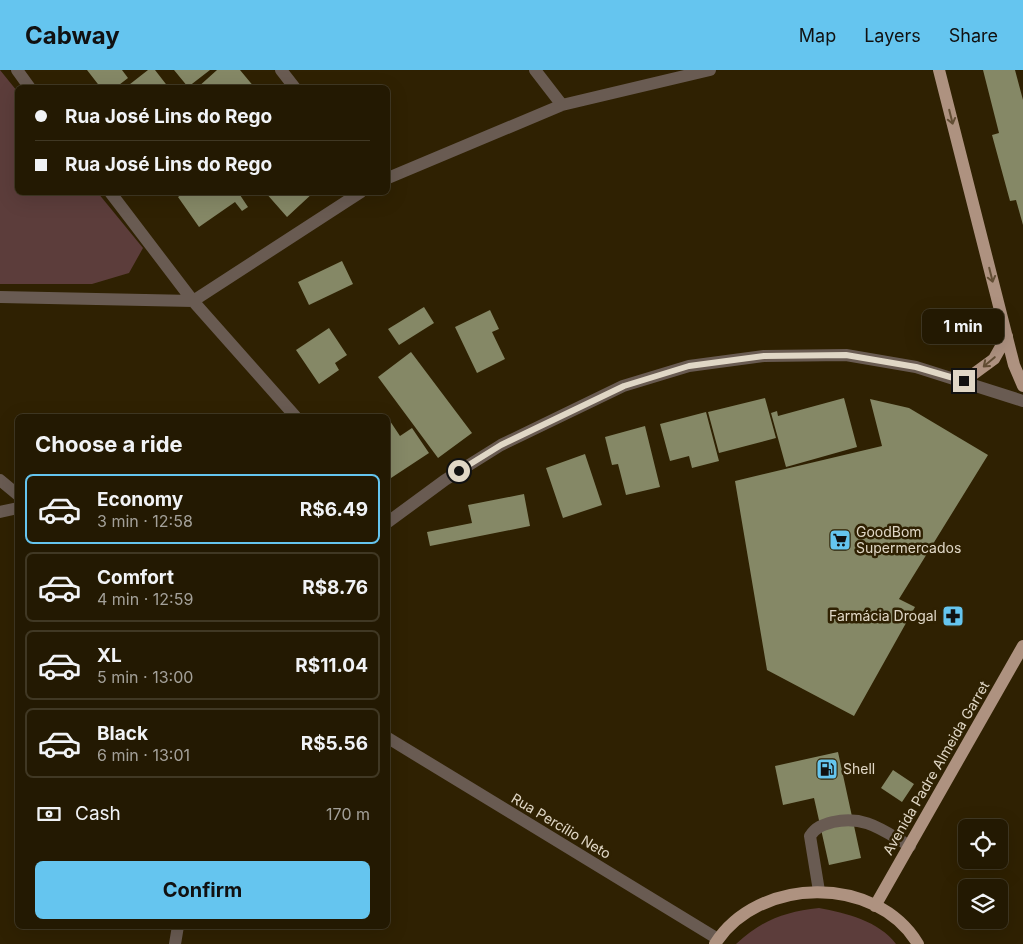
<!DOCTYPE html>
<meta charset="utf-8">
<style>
:root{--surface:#231902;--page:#2b220c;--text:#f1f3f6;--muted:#a3a099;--line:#403824;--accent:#65c5ef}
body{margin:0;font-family:Inter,sans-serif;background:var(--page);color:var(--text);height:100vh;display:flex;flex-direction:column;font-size:19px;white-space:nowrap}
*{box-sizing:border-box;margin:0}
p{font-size:16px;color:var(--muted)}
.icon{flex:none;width:28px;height:28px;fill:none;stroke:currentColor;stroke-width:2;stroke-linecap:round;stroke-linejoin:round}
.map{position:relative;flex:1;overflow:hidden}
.drawer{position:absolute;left:15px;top:344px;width:375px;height:515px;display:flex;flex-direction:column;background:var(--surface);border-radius:8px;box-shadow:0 5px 20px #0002,0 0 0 1px var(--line)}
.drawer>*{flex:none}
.guide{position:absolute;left:15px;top:15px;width:375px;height:110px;border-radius:8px;box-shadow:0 5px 20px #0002,0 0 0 1px var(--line);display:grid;align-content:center;height:110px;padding:0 20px;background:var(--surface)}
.controls{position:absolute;left:958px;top:749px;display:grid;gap:10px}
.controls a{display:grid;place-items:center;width:50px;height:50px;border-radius:8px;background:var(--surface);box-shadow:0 5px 20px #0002,0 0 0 1px var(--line);font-size:25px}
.end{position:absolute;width:22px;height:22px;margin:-11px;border:6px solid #e0d7c6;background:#111;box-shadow:0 0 0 2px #111}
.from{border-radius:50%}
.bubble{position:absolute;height:35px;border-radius:8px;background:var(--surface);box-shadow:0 5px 20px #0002,0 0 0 1px var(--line);font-size:16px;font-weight:700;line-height:35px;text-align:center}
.guide b{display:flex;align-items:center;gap:18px;height:48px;font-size:19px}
.guide b+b{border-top:1px solid var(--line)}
.guide i{width:12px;height:12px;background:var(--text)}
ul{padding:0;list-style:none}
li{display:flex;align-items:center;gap:15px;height:70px;margin:0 10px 8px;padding:0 10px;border:2px solid var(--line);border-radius:8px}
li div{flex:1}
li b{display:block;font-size:19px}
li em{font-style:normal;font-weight:700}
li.selected{border-color:var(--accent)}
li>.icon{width:45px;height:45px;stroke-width:1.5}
h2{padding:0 20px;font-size:22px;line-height:60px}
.pay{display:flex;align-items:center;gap:12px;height:55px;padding:0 20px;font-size:19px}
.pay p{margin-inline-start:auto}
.cta{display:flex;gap:10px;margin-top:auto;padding:10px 20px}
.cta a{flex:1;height:58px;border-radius:8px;background:var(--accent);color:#111;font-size:20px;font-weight:700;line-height:58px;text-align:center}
header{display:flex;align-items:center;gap:30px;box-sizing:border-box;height:70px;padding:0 25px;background:var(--accent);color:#111}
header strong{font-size:24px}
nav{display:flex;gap:28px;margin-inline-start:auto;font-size:18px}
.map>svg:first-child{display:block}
</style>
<header>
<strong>Cabway</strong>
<nav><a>Map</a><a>Layers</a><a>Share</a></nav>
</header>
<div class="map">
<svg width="1023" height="874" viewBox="0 0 1023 874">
<rect width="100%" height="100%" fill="#2f2102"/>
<path fill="#5c3d3b" d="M0 0 17 21 18 122 98 123 143 178 129 203 92 214H0Z
M819 838C846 843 879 851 896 874H736C762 850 784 842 819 838Z"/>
<path fill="#858866" d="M87 0H122L128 8 115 18H101Z
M148 0H155L169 18H125Z
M174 0H210L188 17Z
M217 0H240L255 18H197Z
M983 0H1015L1023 30V155L1016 130 1010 131 992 65 999 63Z
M185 122H238L248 137 242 141 235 132 199 157 178 127Z
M265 122H314L287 147Z
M342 191 353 214 309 235 298 212Z
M424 237 434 253 399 275 388 259Z
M490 240 499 259 492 262 505 289 477 303 455 257Z
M329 258 347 285 335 293 339 300 319 314 296 280Z
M411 282 472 363 438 388 378 307Z
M765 328 776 368 719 383 708 342Z
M844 328 857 377 786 397 771 343 777 341 778 346Z
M870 329 909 338 988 385 899 529 915 537 854 646 767 600 735 411 882 376Z
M706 342 719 391 692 398 689 386 670 391 660 354Z
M388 348 400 366 412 358 429 383 391 408 388 403Z
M645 356 660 417 626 425 618 394 612 395 605 367Z
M585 384 602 435 563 448 546 398Z
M524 424 530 456 430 476 427 462 472 453 468 435Z
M838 682 861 788 829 795 814 728 783 735 775 696Z
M893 700 914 714 902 732 881 718Z"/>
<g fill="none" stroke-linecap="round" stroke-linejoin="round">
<path stroke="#695b52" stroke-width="12" d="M17 0 30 18
M281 0 295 18
M535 0 562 35
M388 108 562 35 710 0
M110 122 193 231 295 346
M0 227 193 231 361 122
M0 410 18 425
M0 442 18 438
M388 452 445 410 501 375 623 316 689 296 764 286 846 285 916 297 1023 331
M388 668 718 869
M819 821 810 766C816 757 822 755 833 752 865 745 882 760 910 776
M175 874 178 856"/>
<path stroke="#ae9280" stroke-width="12" d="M939 0 1014 295 1023 316
M964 311 994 289 1007 266
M875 836 1023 576
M715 874C758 806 876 804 918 874"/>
</g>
<defs><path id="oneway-shaft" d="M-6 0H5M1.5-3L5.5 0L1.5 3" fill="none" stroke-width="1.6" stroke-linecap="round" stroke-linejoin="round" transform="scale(1.25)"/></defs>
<g stroke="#624e34">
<use href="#oneway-shaft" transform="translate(951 47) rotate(76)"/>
<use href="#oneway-shaft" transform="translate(991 205) rotate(76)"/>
<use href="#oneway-shaft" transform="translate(989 292) rotate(140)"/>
</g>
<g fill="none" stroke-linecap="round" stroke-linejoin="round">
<path stroke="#e0d7c6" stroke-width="6" d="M459 401 501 375 624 316 689 296 764 286 846 285 916 297 964 311"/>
</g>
<defs>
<g id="supermarket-square" transform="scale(1.125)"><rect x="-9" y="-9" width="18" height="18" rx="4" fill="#65c5ef" stroke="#2f2102"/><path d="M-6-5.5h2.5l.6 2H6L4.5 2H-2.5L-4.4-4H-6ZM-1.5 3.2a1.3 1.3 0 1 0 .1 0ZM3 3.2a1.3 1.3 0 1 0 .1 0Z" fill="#111"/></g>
<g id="pharmacy-square" transform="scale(1.125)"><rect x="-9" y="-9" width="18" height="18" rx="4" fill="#65c5ef" stroke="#2f2102"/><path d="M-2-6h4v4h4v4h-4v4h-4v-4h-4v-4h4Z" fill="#111"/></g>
<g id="fuel-square" transform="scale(1.125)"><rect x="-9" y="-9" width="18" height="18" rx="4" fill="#65c5ef" stroke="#2f2102"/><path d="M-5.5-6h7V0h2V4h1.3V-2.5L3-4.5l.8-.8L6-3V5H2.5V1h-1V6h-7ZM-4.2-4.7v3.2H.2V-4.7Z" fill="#111"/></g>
</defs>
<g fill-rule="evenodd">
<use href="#supermarket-square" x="840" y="470"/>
<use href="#pharmacy-square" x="953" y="546"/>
<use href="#fuel-square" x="827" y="699"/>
</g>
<g text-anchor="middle" stroke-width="5" stroke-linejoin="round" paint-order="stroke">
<g font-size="14" fill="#e0d7c6" stroke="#2f2102" text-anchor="start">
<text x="856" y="467">GoodBom<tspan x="856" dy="16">Supermercados</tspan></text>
<text x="937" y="551" text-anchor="end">Farmácia Drogal</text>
<text x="843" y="704">Shell</text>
</g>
<g font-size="14" fill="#e0d7c6" stroke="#2f2102">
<text transform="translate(936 698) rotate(-60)" y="5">Avenida Padre Almeida Garret</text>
<text transform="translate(561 756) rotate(31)" y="5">Rua Percílio Neto</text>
</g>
</g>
</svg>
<div class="controls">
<a><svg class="icon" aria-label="locate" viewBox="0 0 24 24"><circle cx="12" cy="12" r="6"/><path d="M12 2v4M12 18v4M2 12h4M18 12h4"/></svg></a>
<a><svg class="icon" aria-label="layers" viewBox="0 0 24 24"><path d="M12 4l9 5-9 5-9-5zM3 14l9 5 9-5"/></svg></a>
</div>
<i class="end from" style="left:459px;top:401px"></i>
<i class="end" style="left:964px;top:311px"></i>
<div class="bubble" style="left:922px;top:239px;width:82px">1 min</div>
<div class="guide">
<b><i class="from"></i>Rua José Lins do Rego</b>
<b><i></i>Rua José Lins do Rego</b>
</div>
<section class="drawer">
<h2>Choose a ride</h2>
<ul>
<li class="selected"><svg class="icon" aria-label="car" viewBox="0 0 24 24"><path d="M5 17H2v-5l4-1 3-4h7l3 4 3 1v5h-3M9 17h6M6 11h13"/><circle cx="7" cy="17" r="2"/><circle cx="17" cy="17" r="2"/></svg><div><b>Economy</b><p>3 min · 12:58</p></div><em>R$6.49</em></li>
<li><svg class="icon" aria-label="car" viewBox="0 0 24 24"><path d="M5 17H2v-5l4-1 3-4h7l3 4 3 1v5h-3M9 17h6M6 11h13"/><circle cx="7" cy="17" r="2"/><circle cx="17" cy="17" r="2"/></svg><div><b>Comfort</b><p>4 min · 12:59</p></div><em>R$8.76</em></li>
<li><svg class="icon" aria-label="car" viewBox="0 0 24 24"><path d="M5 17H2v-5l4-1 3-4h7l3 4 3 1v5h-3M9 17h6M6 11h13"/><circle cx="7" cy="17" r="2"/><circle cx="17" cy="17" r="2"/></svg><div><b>XL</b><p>5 min · 13:00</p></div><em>R$11.04</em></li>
<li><svg class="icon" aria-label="car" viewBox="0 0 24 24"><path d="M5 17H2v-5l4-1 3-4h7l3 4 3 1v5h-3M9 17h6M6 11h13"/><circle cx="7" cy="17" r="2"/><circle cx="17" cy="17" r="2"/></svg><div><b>Black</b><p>6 min · 13:01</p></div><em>R$5.56</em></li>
</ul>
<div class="pay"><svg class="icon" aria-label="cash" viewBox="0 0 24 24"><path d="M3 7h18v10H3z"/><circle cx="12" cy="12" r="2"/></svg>Cash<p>170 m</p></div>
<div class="cta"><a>Confirm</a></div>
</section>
</div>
